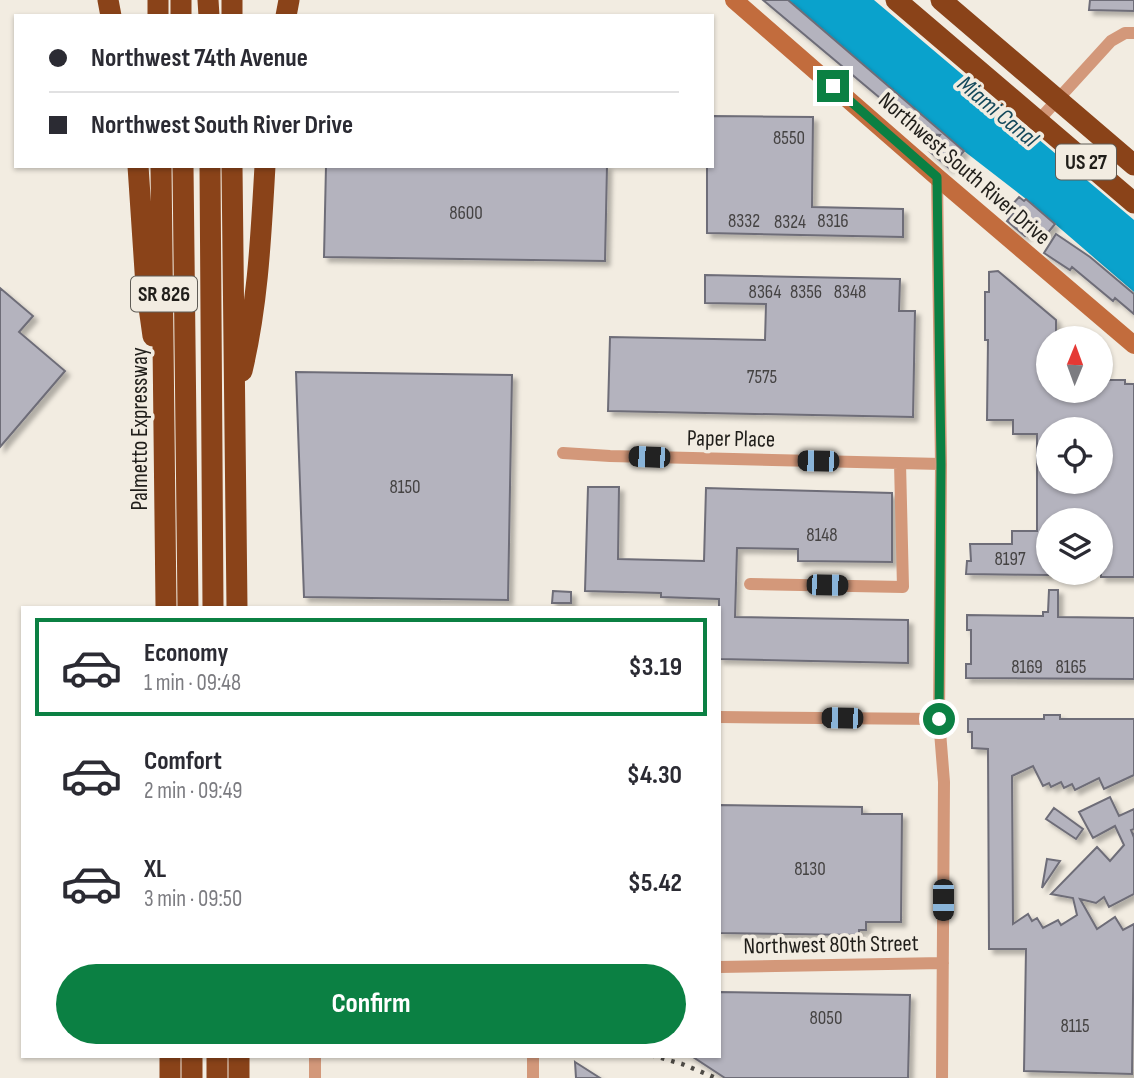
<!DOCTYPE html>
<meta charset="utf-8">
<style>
:root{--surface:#fff;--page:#f7f7f7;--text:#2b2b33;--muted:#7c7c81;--line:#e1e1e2;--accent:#0b8043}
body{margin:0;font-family:"Sofia Sans Condensed",sans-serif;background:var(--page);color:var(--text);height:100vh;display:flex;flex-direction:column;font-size:26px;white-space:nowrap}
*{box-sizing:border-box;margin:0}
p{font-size:23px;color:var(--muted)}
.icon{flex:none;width:38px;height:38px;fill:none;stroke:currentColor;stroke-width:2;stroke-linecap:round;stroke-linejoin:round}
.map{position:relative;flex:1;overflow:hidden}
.details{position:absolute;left:21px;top:606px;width:700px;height:452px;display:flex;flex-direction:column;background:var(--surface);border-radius:0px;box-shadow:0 2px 5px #0004}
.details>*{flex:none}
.top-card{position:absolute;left:14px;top:14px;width:700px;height:154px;border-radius:0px;box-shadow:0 2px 5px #0004;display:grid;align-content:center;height:154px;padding:0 35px;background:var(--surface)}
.needle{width:46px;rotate:1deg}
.controls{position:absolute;left:1036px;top:326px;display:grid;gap:14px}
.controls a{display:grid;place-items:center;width:77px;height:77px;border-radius:50%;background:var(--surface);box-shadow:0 2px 5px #0004;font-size:35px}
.end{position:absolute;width:32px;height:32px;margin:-16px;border:9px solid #0b8043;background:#fff;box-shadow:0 0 0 4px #fff}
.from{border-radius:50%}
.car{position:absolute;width:21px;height:42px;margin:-21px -10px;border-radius:9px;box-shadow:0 0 5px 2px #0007;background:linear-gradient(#222 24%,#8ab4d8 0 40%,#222 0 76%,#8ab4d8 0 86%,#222 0)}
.top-card b{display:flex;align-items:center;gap:24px;height:66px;font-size:26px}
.top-card b+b{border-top:2px solid var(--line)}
.top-card i{width:18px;height:18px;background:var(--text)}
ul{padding:12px 0 0;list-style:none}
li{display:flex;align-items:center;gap:21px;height:98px;margin:0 14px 10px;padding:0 21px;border:4px solid transparent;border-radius:0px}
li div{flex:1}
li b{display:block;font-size:26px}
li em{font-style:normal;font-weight:700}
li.on{border-color:var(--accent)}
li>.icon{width:63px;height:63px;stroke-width:1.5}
.button{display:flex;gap:14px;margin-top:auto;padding:14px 35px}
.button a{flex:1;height:80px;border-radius:42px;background:var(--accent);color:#fff;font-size:28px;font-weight:700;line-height:80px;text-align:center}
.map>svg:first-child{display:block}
</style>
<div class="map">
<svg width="1134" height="1078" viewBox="0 0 1134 1078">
<defs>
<filter id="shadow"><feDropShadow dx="4.5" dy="4.5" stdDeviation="2" flood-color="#0004"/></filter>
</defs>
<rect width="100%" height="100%" fill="#f2ece1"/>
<path fill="#0aa2cc" d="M788 0H874L1134 220V292L1026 199 964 151Z"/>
<path fill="#b4b3be" stroke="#6e6d78" stroke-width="2" fill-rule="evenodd" filter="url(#shadow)" d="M763 0H788L964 151 949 168 929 151 940 135 923 134Z
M1090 0H1134V11L1089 10Z
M712 116 813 117 812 207 903 209V237L707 233V166H712Z
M326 166H607L605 261 324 257Z
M1019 197 1024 201 1026 199 1055 224 1046 235 1035 225 1025 236 1007 221 1016 210 1011 206Z
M1056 234 1090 257 1134 294V314L1115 298 1113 301 1072 267 1070 270 1044 253Z
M998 271 1056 320V338H1048V390H1101V383H1106V380H1125V384H1134V577H1101V520H1048V575L966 574 967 561H971L970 544H1012V531H1037V434H1013V420H987L988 340H985V292H989V272ZM1048 429H1101V481H1048Z
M705 275 900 279 899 311H915L913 417 608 411 610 337 765 340 766 304 705 303Z
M0 288 33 316 19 332 65 371 0 447Z
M296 372 512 375 508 600 304 597Z
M588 487H619L618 559 704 561 706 488 892 493V562L798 561V549L737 548 735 617 908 620V663L719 659V599L661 597V593L585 591Z
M1049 590H1058V617L1134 618V679L966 678V664H971V630H967V615L1043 616V612H1048Z
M553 591 571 592V603H552Z
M1044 715H1060V719H1134V775L1104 789 1099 778 1075 790 1072 784 1064 788 1061 782 1051 787 1049 783 1043 786 1033 766 1012 776 1013 924 1028 914 1032 921 1037 918 1043 928 1058 920 1061 925 1077 915 1073 898 1051 894 1097 847 1110 861 1124 845 1115 826 1093 838 1079 812 1110 797 1119 816 1134 809V829L1131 830 1133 835 1134 833V894L1109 907 1104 897 1096 903 1080 899 1097 929 1115 917 1123 930 1134 924 1132 1074 1024 1071 1026 949H989L988 749 972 748V732H968V719H1044Z
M719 805 862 807V814H902L901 922H866V930H859V935L719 933Z
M1054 808 1083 829 1076 839 1046 819Z
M1047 859 1060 861 1042 888Z
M719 992 910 995 908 1078H725L690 1055H719Z
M575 1062 600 1078H576Z"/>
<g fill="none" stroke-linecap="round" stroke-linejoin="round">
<path stroke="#d3987a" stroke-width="12" d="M1038 121 1111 41 1125 33H1134
M937 177 941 464 939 719 944 782 942 1078
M563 453 610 456 941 464
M750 584 903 587 900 463
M719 717 939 719
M719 967 943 963
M533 1055V1078
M315 1078V1055"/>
<path stroke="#c26c3d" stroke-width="18" d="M734 0 937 177 1134 345"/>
<path stroke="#8a4319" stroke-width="21" d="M108 0 111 16
M158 0V16
M181 0V16
M208 0 209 16
M896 0 1134 203
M941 0 1134 165
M232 16V0
M286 16 289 0
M138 166 146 286 153 336
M161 166 166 607
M183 166 188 607
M210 166 213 607
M232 166 237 607
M242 371C258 304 261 235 265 166
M170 1055V1078
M192 1055V1078
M217 1055V1078
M239 1055V1078"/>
<path stroke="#4e4b46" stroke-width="4.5" stroke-dasharray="3.5 7" stroke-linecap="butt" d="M651 1055 682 1064 716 1078"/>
</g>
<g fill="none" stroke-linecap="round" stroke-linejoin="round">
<path stroke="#0b8043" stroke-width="9" d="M833 86 937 177 941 464 939 719"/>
</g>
<g text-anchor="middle" stroke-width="7" stroke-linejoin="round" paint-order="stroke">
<g font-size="19" fill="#454343">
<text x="789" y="144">8550</text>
<text x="466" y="219">8600</text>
<text x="744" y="227">8332</text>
<text x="833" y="227">8316</text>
<text x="790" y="228">8324</text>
<text x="765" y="298">8364</text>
<text x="806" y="298">8356</text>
<text x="850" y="298">8348</text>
<text x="762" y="383">7575</text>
<text x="405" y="493">8150</text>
<text x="822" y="541">8148</text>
<text x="1010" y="565">8197</text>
<text x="1027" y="673">8169</text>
<text x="1071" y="673">8165</text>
<text x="810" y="875">8130</text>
<text x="826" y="1024">8050</text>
<text x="1075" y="1032">8115</text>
</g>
<g fill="#f2ece1" stroke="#5f5c56" stroke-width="2">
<rect x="1056" y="144.5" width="60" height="35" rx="5"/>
<rect x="131" y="276.5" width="66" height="35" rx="5"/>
</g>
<g font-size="21" font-weight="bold" fill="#201e1a">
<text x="1086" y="169">US 27</text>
<text x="164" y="301">SR 826</text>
</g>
<g font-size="23" fill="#201e1a" stroke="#f2ece1">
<text transform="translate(965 168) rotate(41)" y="8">Northwest South River Drive</text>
<text transform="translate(139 429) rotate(-90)" y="8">Palmetto Expressway</text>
<text transform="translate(731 438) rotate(1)" y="8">Paper Place</text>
<text transform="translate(831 944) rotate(-1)" y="8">Northwest 80th Street</text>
</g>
<g font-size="24" font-style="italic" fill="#15495b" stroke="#f2ece1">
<text transform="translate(998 111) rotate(40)" y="8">Miami Canal</text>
</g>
</g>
</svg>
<div class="controls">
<a><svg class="needle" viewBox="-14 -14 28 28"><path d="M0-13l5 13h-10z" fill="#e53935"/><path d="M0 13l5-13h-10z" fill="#7c7c81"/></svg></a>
<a><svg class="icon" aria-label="locate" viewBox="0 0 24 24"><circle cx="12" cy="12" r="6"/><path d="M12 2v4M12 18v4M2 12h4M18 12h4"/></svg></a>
<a><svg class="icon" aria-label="layers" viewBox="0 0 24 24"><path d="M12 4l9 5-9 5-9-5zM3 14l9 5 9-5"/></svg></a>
</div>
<i class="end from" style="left:939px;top:719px"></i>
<i class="end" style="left:833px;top:86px"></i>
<i class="car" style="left:649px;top:457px;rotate:272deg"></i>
<i class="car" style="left:818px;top:461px;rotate:271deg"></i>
<i class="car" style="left:827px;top:585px;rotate:91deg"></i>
<i class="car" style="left:842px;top:718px;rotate:271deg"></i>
<i class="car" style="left:943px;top:900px;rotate:180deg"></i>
<div class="top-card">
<b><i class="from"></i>Northwest 74th Avenue</b>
<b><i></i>Northwest South River Drive</b>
</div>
<section class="details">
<ul>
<li class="on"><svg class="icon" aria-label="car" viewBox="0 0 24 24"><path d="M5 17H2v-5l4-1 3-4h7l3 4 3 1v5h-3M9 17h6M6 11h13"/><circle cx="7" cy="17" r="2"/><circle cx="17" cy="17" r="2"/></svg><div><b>Economy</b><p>1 min · 09:48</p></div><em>$3.19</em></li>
<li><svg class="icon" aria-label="car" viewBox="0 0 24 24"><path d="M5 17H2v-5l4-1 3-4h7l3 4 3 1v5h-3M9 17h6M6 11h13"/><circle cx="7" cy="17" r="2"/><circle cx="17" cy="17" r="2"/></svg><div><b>Comfort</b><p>2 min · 09:49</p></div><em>$4.30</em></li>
<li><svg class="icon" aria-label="car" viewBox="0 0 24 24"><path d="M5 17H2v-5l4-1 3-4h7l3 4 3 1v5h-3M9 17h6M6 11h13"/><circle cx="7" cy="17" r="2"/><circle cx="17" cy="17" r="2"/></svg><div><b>XL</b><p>3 min · 09:50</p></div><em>$5.42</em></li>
</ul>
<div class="button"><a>Confirm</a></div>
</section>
</div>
